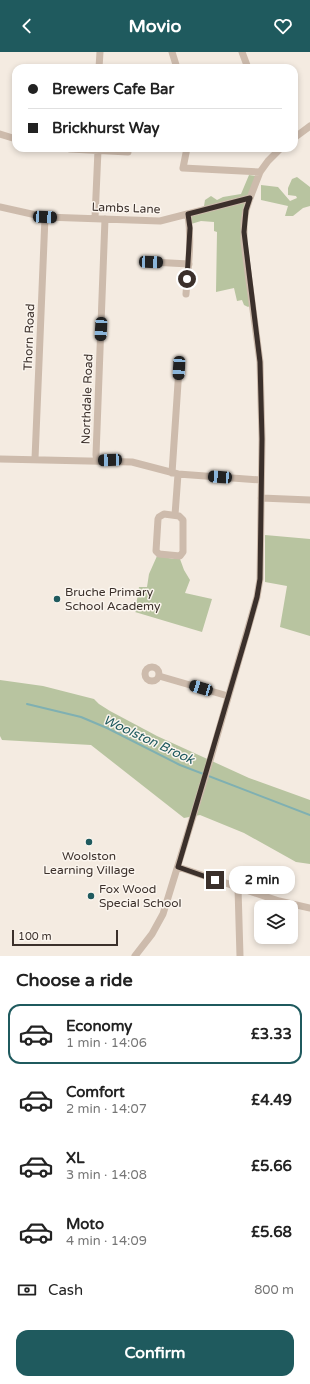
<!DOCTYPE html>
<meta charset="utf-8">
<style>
:root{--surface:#fff;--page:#f2f2f2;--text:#222;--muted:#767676;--line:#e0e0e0;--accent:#1f5a5e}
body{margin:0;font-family:"Varela Round",sans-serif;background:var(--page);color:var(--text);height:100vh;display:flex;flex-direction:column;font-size:15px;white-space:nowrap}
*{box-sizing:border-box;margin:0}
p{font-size:13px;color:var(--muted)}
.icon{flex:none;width:22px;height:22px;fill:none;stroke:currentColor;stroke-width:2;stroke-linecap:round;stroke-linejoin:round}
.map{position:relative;height:904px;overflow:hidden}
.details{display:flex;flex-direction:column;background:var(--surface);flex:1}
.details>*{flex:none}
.banner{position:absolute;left:12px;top:12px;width:286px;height:88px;border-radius:12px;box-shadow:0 2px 6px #0003;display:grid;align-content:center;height:88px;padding:0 16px;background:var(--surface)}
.tools{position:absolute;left:254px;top:848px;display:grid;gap:8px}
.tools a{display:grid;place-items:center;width:44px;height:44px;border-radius:8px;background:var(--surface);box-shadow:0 2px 6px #0003;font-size:20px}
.scale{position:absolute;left:12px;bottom:10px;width:106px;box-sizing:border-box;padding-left:4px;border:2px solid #3b302b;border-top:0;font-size:11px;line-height:14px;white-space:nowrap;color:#3b302b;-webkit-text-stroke:3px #fbf5ee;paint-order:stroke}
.end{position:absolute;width:18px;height:18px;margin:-9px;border:5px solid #3b302b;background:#fff;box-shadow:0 0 0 2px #fff}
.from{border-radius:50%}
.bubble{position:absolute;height:28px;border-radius:12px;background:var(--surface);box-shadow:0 2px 6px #0003;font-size:13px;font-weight:700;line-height:28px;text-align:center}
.car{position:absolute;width:12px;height:24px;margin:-12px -6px;border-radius:5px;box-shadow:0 0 3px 1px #0007;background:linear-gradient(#222 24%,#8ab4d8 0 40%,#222 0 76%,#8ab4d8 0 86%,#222 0)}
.banner b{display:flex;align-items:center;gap:14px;height:38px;font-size:15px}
.banner b+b{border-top:1px solid var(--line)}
.banner i{width:10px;height:10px;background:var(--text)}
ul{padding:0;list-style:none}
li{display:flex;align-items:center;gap:12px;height:60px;margin:0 8px 6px;padding:0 8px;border:2px solid transparent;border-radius:12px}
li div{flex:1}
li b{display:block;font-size:15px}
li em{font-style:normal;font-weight:700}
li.current{border-color:var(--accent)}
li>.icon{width:36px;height:36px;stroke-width:1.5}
h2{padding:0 16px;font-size:18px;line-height:48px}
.pay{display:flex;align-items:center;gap:10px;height:44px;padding:0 16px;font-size:15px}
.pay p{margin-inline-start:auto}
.button{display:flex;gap:8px;margin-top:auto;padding:8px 16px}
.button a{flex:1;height:46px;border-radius:12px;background:var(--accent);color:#fff;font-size:16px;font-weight:700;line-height:46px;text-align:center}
header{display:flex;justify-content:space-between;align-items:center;height:52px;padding:0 16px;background:var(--accent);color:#fff;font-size:18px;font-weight:700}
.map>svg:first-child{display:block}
</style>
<header><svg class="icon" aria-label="back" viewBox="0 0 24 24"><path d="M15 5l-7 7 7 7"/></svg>Movio<svg class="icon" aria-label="heart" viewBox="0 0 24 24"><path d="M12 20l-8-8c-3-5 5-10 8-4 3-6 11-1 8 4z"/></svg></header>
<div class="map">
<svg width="310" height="904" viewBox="0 0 310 904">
<rect width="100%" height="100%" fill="#f4ebe1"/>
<path fill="#b8c4a0" d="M249 123 257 124 252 143 244 153 243 176 254 251 248 255 244 253 242 248 237 249 234 236 216 240 217 180 214 179V170L201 169 191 172 190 163 204 154 205 148 211 144 217 148 223 145 241 142Z
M297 125 310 135V154L303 156 293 164H285L288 154 261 148V133L278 135 290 149 297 146 296 144 288 143V136L292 127Z
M265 483 310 487V584L280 575 287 534 265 530Z
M157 504 174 507H180L184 518 190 528 185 541 212 547 202 580 135 560 139 535H147L149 522Z
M0 628 43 634 94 647 99 652 110 659 157 684 249 726 310 748V812L296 810 244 781 200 763 184 766 91 693 2 688 0 684Z"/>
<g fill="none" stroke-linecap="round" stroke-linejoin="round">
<path stroke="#7fb0b2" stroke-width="2" d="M27 652 81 665 107 676 180 713 310 763"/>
<path stroke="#cdbbac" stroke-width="7" d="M172 0 177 16
M242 0 248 16
M99 16 100 0
M0 82 16 87
M294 86 310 74
M187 96 183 116 260 120
M70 97 128 100
M0 155 45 165 160 169 250 146
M95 166 98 98
M151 210 189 212
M186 242C188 216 192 189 188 163
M0 407 132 410 178 422 261 428
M35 407 45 165
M97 409 96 403 105 167
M172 421 179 316
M261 446 310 448
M164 462 179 464 183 468V500L180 504 159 502 156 499 158 467 159 465Z
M175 463 178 422
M145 622a7 7 0 1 1 14 0a7 7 0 1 1-14 0Z
M159 624 228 644
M178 815 279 849 310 856
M238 836 240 904
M135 904 152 882 163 862 207 719 257 545 260 527 262 387 260 310 244 191V170L246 158 250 146 260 120 268 109 281 96"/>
</g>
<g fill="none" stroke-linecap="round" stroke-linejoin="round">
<path stroke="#3b302b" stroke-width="5" d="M187 227 190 176 188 162 250 146 246 158 244 180 260 310 262 387 260 527 257 545 247 581 178 815 215 828"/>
</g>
<g fill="#1f5a5e" stroke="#fbf5ee" stroke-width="1.5">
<circle cx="57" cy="547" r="4"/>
<circle cx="89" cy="790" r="4"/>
<circle cx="91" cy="844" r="4"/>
</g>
<g text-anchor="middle" stroke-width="3" stroke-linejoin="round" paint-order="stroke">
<g font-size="12" fill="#3b302b" stroke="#fbf5ee">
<text transform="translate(126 156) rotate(2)" y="4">Lambs Lane</text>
<text transform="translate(29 285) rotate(-88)" y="4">Thorn Road</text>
<text transform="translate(87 347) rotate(-88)" y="4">Northdale Road</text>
</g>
<g font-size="12" fill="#3b302b" stroke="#fbf5ee" text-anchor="start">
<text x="65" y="544">Bruche Primary<tspan x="65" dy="14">School Academy</tspan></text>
<text x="89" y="808" text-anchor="middle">Woolston<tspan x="89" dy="14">Learning Village</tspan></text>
<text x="99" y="841">Fox Wood<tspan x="99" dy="14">Special School</tspan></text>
</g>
<g font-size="13" font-style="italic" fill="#1f5a5e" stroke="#fbf5ee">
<text transform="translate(149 687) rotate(25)" y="5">Woolston Brook</text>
</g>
</g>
</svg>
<div class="tools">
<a><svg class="icon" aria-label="layers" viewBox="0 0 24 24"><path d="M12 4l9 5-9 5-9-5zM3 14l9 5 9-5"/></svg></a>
</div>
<div class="scale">100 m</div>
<i class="end from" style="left:187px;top:227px"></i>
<i class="end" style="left:215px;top:828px"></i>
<div class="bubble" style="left:229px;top:814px;width:66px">2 min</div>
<i class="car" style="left:45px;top:165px;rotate:93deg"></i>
<i class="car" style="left:151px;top:210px;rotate:92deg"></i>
<i class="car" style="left:101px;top:277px;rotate:183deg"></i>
<i class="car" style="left:179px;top:316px;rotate:183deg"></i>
<i class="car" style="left:110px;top:408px;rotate:268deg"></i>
<i class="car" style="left:220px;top:425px;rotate:274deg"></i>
<i class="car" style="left:201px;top:636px;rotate:287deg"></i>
<div class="banner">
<b><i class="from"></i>Brewers Cafe Bar</b>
<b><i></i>Brickhurst Way</b>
</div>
</div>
<section class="details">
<h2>Choose a ride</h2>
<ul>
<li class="current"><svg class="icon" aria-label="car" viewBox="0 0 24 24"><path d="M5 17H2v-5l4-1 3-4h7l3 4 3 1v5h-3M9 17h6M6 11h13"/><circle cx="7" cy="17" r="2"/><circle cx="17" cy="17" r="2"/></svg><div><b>Economy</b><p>1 min · 14:06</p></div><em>£3.33</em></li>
<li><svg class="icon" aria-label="car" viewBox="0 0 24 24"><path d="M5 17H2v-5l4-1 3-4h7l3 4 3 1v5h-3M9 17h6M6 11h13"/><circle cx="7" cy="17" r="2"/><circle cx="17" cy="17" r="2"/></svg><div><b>Comfort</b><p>2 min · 14:07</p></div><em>£4.49</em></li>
<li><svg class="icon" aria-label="car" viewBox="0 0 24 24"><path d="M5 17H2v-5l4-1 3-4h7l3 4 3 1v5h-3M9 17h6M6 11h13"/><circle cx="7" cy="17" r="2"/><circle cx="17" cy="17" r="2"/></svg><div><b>XL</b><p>3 min · 14:08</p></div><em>£5.66</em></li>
<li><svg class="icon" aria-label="car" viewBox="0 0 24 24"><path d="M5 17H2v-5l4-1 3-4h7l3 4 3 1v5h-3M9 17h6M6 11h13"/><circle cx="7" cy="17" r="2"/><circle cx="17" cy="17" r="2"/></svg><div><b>Moto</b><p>4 min · 14:09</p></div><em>£5.68</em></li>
</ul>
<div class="pay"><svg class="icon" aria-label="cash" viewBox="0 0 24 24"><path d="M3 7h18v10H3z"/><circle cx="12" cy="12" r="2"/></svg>Cash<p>800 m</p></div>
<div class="button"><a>Confirm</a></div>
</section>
